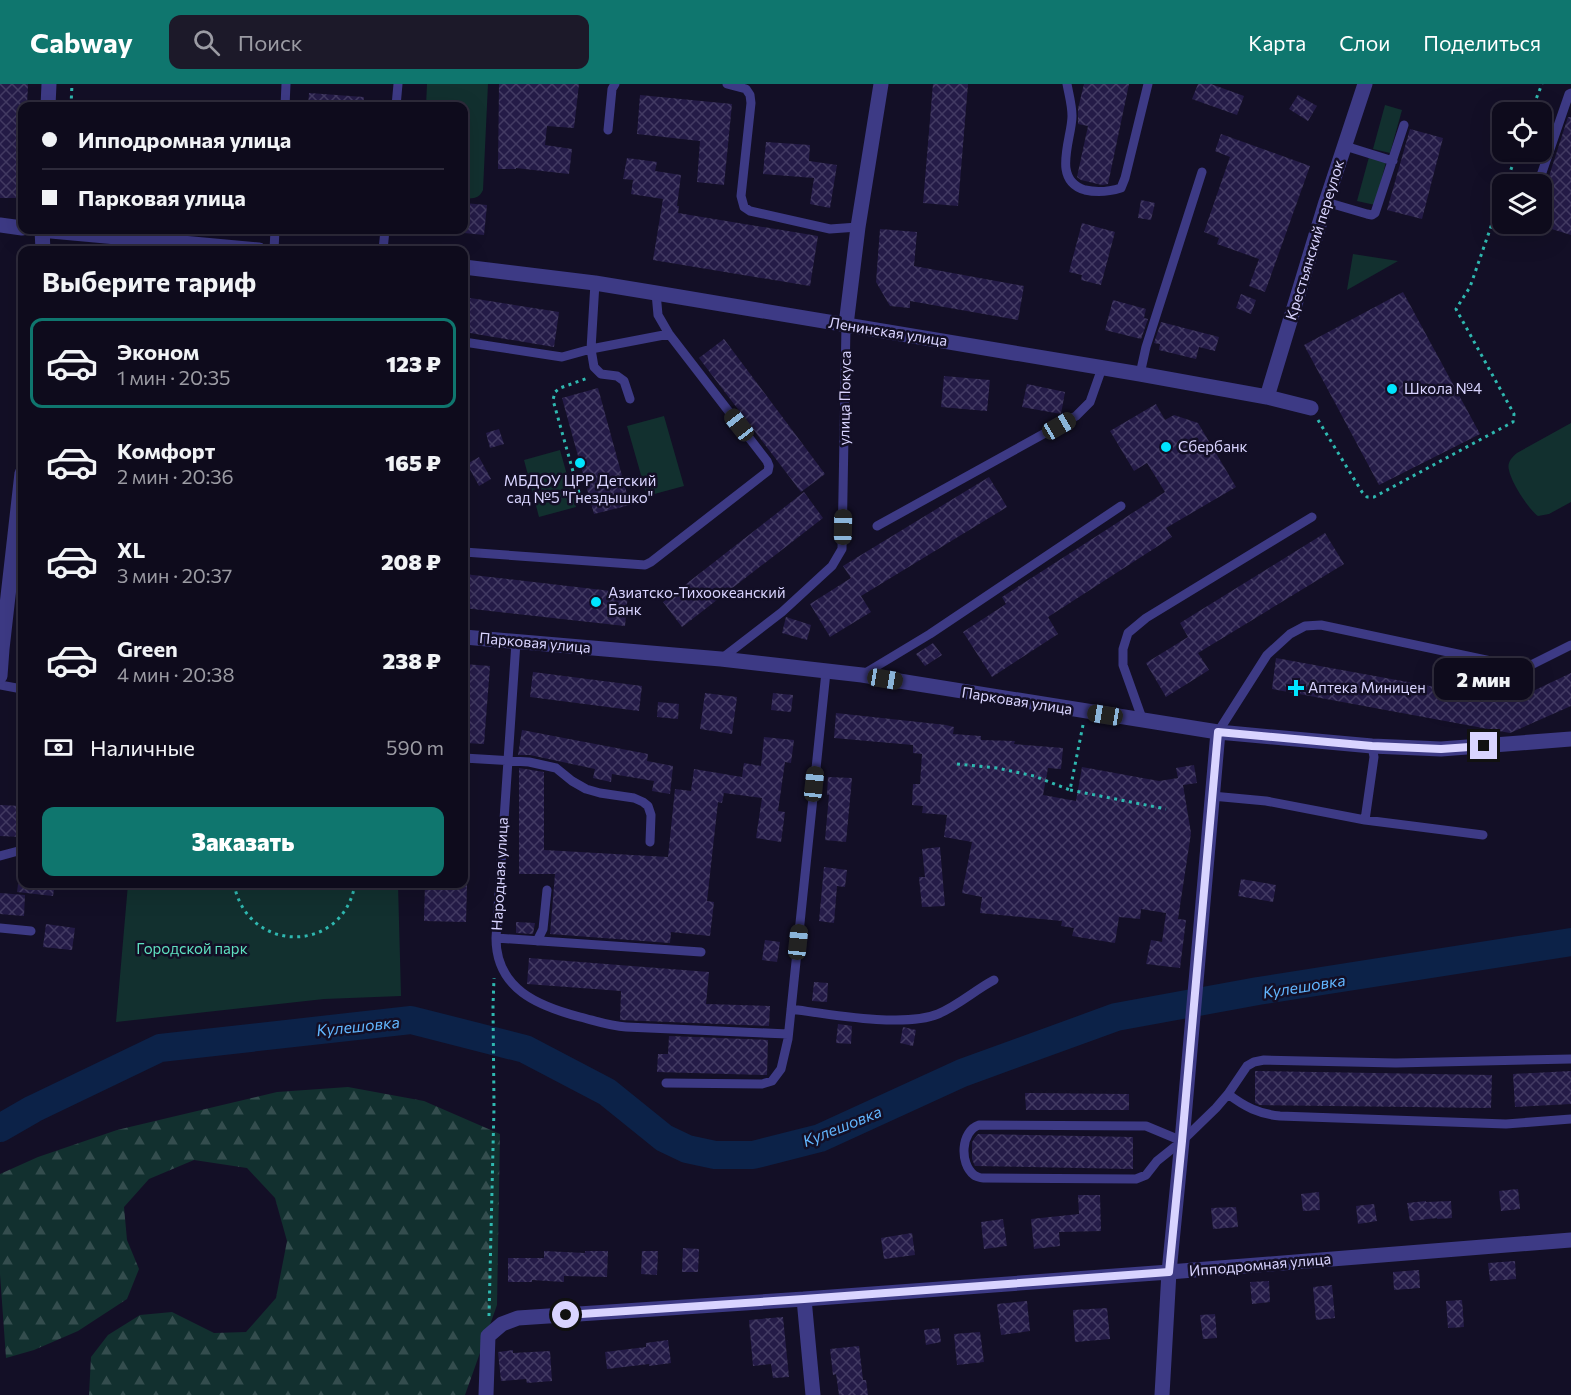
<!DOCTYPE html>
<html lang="ru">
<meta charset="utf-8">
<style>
:root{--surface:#0e0b1c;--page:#1c1929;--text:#f1f3f6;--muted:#9b9ba3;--line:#2e2b3b;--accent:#0f766e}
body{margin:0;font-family:Commissioner,sans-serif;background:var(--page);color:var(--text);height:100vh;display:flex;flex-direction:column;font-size:22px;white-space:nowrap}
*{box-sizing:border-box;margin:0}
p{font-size:20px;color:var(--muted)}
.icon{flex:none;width:33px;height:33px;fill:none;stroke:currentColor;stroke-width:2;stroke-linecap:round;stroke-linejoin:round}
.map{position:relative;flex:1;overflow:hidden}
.details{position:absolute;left:18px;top:162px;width:450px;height:642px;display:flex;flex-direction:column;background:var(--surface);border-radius:12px;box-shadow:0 6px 24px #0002,0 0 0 2px var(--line)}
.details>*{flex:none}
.guide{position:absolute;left:18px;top:18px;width:450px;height:132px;border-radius:12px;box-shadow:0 6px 24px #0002,0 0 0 2px var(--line);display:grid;align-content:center;height:132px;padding:0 24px;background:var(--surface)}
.tools{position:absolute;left:1492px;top:18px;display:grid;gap:12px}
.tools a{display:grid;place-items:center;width:60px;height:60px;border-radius:12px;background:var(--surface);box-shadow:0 6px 24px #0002,0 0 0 2px var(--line);font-size:30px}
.end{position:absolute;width:27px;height:27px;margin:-14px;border:8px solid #d9d4ff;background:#111;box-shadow:0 0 0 3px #111}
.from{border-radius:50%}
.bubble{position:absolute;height:42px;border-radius:12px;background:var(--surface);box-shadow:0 6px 24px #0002,0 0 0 2px var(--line);font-size:20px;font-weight:800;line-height:42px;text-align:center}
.car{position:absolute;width:18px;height:36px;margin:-18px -9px;border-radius:8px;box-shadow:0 0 4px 2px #0007;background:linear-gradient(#222 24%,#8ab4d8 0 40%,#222 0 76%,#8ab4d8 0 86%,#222 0)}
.guide b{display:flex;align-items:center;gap:21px;height:57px;font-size:22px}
.guide b+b{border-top:2px solid var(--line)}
.guide i{width:15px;height:15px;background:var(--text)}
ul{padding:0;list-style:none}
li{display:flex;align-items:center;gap:18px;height:90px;margin:0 12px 9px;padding:0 12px;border:3px solid transparent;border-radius:12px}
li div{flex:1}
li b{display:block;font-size:22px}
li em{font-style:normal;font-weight:800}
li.current{border-color:var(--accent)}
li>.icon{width:54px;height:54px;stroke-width:1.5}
h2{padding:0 24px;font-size:27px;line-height:72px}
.pay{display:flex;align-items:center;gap:15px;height:66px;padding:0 24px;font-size:22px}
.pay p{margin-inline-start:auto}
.primary-button{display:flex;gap:12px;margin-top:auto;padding:12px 24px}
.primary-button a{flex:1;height:69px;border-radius:12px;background:var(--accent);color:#fff;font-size:24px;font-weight:800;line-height:69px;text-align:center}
header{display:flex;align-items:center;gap:36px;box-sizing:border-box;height:84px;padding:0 30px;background:var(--accent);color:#fff}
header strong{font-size:28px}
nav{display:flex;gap:33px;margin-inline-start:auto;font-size:21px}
.search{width:420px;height:54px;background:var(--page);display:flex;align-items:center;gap:15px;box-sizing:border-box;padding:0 21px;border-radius:12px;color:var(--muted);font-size:22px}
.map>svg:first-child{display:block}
</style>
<header>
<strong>Cabway</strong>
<div class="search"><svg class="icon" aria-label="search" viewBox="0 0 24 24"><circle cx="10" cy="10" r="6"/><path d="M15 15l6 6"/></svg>Поиск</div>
<nav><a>Карта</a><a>Слои</a><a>Поделиться</a></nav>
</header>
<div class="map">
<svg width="1571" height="1311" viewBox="0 0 1571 1311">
<defs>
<pattern id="forest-firs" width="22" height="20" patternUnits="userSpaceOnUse" patternTransform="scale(1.5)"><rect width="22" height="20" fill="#12302f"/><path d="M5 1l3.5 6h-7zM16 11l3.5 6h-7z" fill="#344d4e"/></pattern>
<pattern id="building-cross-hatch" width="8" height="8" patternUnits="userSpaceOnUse" patternTransform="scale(1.5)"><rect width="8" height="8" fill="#241b47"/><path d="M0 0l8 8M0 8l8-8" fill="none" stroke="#433b63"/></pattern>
</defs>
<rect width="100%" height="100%" fill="#130f26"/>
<path fill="url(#forest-firs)" d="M348 1003 424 1017 500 1050 497 1221 465 1311H89L91 1273 108 1251 140 1231 172 1228 214 1249 246 1248 276 1214 287 1157 275 1114 247 1084 194 1076 149 1095 124 1123 127 1156 139 1185 127 1215 78 1247 34 1266 6 1274 0 1190V1090L38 1073 117 1046 277 1008Z"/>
<path fill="#12302f" d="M427 0H488L483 106C479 115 472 115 464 114V22H426Z
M1385 21 1402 26 1390 69 1373 65Z
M1369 73 1386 78 1375 121 1357 117Z
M1353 170 1398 177 1347 206Z
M664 332 684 402 647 412 627 342Z
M1571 339V418L1549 430 1538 432C1529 426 1511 398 1509 386 1507 379 1511 374 1517 369Z
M560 366 576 423 539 433 524 376Z
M128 800H398L401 912 324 915 116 938Z"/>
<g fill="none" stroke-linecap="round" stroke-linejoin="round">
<path stroke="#0c2248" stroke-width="28" d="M0 1044 33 1025 160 964 411 936 525 965 607 1008 664 1054 687 1065 715 1071H753L820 1054 962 989 1116 933 1258 907 1571 858"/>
</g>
<path fill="url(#building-cross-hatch)" d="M0 0H28L27 22H22V114H0Z
M499 0H579L574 44 547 42 545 61 572 65 569 90 516 84V85H498Z
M933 0H968L958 122 923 119Z
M1084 0H1129L1108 100 1102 101 1081 96 1077 93 1088 42 1078 40V25Z
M1198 0H1211L1244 12 1237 31 1192 15Z
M309 9 364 13 363 22H308Z
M640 11 732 20 724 101 697 98 700 57 637 50Z
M1298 11 1317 22 1308 37 1289 25Z
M1568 33H1571V151L1542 142V114Z
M1410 45 1443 54 1422 135 1387 126Z
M1221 50 1310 82 1265 208 1249 202 1259 175 1217 160 1219 154 1204 148 1230 73 1215 67Z
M766 58 810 61 809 77 837 81 830 124 810 120 814 94 763 90Z
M627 74 657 78 655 87 681 91 677 122H679L678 129 818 152 810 202 653 176 663 115 631 110 633 96 623 95Z
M1141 116 1155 119 1151 136 1138 134Z
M464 119 487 121 484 151 464 149Z
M1082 139 1115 148 1101 201 1081 196 1082 191 1069 188Z
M880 145 917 148 914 182 1024 202 1018 236 910 217V224L890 222 876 198Z
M1403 208 1480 350 1379 401 1304 261Z
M1241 210 1256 216 1251 230 1236 224Z
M464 213 559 228 554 263 464 248Z
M1113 216 1146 225 1144 234 1148 235 1141 255 1105 246Z
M1161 238 1219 253 1215 267 1199 263 1196 275 1159 266 1160 260 1154 259Z
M724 255 825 390 801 408 699 274Z
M944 292 990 296 987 327 941 323Z
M1027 300 1065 308 1061 330 1022 323Z
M598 304 630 421 594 430 562 314Z
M1156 320 1165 336 1174 331 1198 339 1236 403 1166 444 1172 453 1048 533 1058 550 992 593 963 548 1006 520 1002 513 1165 408 1147 379 1134 387 1110 347Z
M499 345 504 360 490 364 486 349Z
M479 373 491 395 479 402 467 380Z
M989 393 1007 423 861 512 871 528 830 553 810 520 851 494 843 482Z
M804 408 823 434 682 543 663 518Z
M1325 449 1344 480 1198 569 1209 586 1166 613 1146 579 1188 553 1180 539Z
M464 490 628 509 625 542 464 524Z
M786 533 811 541 807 556 782 549Z
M933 559 942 571 925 582 916 570Z
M1276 574 1512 617 1571 589V622L1510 649 1272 605Z
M464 580 490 582 484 660 464 659Z
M533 588 642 602 639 627 530 613Z
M705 609 737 613 732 650 700 645Z
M773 609 793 611 791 628 771 626Z
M658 618 679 620 678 635 657 633Z
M836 629 946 641 954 643 953 650 981 652V656L1015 657 1014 660 1063 664 1061 685 1048 684 1043 711 1076 717 1082 683 1159 697 1178 694 1176 684 1194 681 1197 699 1183 701 1191 749 1178 835 1186 836 1180 884 1146 880 1151 856 1162 858 1166 829 1141 825 1140 835 1119 833 1115 859 1072 852 1074 844 1061 842 1062 837 980 829 982 813 962 809 972 758 944 753 947 731 922 729 923 722 912 721 913 700H920L922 670 913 669V661L834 654Z
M522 646 648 670 647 677 673 682 670 710 652 707 654 697 612 690 611 698 593 694 595 685 530 671H518Z
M764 653 794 656 791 679 785 678 778 727 785 728 781 758 756 754 762 714 724 709 722 719 718 718 707 817 714 818 710 852 671 848 670 859 550 850 555 790H519V684L544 688V766L668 773 675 705 691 707 694 685 742 693 744 679 761 682Z
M828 693 852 694 846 758 825 756 829 711H827Z
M0 721 22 722 20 753 0 752Z
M940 763 945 822 922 823 919 793H925L922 765Z
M824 783 847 786 845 803 837 802 834 839 819 837Z
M1241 795 1276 801 1273 818 1238 812Z
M18 800H55L53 812 17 808Z
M425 800H467L466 838 424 837Z
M0 809 25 811 24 832 0 830Z
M516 838 535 839 533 850 516 849Z
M46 840 75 844 72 866 43 863Z
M765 856 780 858 777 878 762 876Z
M529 874 709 888 706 920 770 922 769 942 620 936 621 907 527 900Z
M814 898 828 899 827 918 812 917Z
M838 940 852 942 851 960 836 959Z
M903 943 916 946 913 962 900 959Z
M669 952 768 956 767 991 657 988 658 970H668Z
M1255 987 1492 991 1491 1024 1260 1021 1255 1019Z
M1571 987V1020L1515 1023 1513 990Z
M1025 1009 1129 1010V1026H1026Z
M978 1050 1133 1053V1085L975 1082 972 1075V1058Z
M1518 1105 1520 1125 1501 1127 1499 1107Z
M1319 1108 1320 1126 1303 1127 1301 1110Z
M1078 1111H1100L1101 1147 1059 1148 1060 1162 1034 1165 1031 1135 1079 1130Z
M1426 1117V1118L1451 1117 1452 1134 1437 1135V1134L1410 1137 1407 1119Z
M1374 1120 1377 1137 1358 1140 1356 1122Z
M1236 1123 1238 1143 1213 1145 1211 1124Z
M1003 1135 1007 1162 984 1165 981 1138Z
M912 1149 915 1171 884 1175 881 1154Z
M683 1164 699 1165 698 1188H682Z
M544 1167 585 1169V1167H608L607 1193 564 1192V1198L532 1196V1198H508V1174H544Z
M642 1167H658L657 1191 641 1190Z
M1515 1177 1516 1195 1490 1197 1488 1179Z
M1419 1186 1420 1204 1394 1206 1393 1188Z
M1269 1197 1270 1218 1252 1220 1250 1198Z
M1332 1201 1335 1234 1316 1236 1313 1203Z
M1462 1216 1464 1243 1448 1244 1446 1217Z
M1027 1217 1030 1247 1001 1251 997 1220Z
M1107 1224 1110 1255 1075 1258 1073 1226Z
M1215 1230 1217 1254 1203 1255 1200 1231Z
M783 1233 789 1293 773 1294 771 1280 753 1282 749 1236Z
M939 1244 941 1258 926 1261 924 1246Z
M980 1248 984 1278 957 1281 954 1250Z
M668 1256 671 1279 649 1282V1280L607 1285 605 1268 646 1263V1259Z
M859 1262 863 1296H866L868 1311H839L836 1290 833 1291 830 1265Z
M513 1266V1269L550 1267 552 1297 527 1299 526 1295 501 1297 498 1268Z"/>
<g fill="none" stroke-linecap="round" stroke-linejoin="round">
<path stroke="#2fb8b0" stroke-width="3" stroke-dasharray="3 4.5" stroke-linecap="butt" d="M71 22 72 0
M1531 28 1542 0
M1506 100 1517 68
M1318 336 1362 408 1367 413H1374L1513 338 1514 330 1456 225 1470 203 1503 108
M581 416 553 316 555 308 560 304 588 294
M957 680 997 684 1034 692 1070 706 1083 641
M1070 706 1166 725
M234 800C247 870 343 871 355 800
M489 1232 494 1023 493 922 494 894"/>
<path stroke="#3d3a85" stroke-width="9" d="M727 0 746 5 750 11 751 19 741 112 744 123 750 127 830 145 858 143
M1067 0C1069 11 1072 21 1072 32 1072 55 1051 96 1085 106 1098 109 1108 108 1121 104L1125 94 1148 0
M285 22 286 0
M396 22 398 0
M608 46 612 5 615 0
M1345 62 1393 77
M1538 100 1569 10 1571 9
M1326 118 1367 130 1372 131 1375 129 1404 41
M274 166 275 146
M383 166 385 146
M595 199 591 265 594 283 601 290 617 292 624 297 630 315
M464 258 562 273 591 265 669 250
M1140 290 1146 263 1202 88
M877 442 1076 332 1090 318 1102 284
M464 468 645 481 651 478 768 387 769 382 767 377 669 250 658 231 656 209
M516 558 496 854 701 868
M721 575 782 528 832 482 842 465 846 241
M862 591 930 550 1121 422
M0 601 22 605
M1143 637 1123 581V565L1128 549 1146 534 1312 433
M1218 648 1267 571 1290 550 1305 542 1321 541 1519 583 1529 582 1571 561
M464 674 529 678 556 684 572 697 586 705 600 709 634 714 643 718 648 722 651 731 650 758
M1212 712 1266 717 1365 736 1483 751
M1365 736 1374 673 1372 662
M0 772 22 766
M0 844 31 847
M496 854C496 905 538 922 580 933 596 937 610 942 626 943L788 950
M537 857 543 845 547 806
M791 925C828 930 904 944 938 930 959 921 975 906 994 896
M666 999 762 1000 772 997 781 985 788 955 826 588
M1228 1010C1245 1023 1259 1030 1280 1032L1506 1040 1571 1035
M1182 1057 1146 1042 979 1041C961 1047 959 1079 974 1091 975 1092 980 1094 983 1094L1136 1095 1146 1091 1157 1077 1182 1057 1216 1024 1228 1010 1247 982 1254 978 1264 976 1396 979 1571 975"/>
<path stroke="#3d3a85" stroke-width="15" d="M48 22 49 0
M0 141 22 144
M40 146 259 166
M42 146 43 166
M464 183 595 199 656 209 1140 290 1267 313 1311 324
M846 241 858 143 881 0
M1267 313 1326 118 1365 0
M464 553 721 575 862 591 1218 648 1372 662 1441 665 1571 655
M0 592 2 565 22 389
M804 1215 813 1311
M486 1311 488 1252 502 1240 518 1234 804 1215 1169 1188 1571 1156
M1162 1311 1169 1188 1182 1057 1218 648"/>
</g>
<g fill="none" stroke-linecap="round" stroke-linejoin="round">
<path stroke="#d9d4ff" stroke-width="8" d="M566 1231 804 1215 1169 1188 1182 1057 1218 648 1372 662 1441 665 1484 662"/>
</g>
<g fill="#00e5ff" stroke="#130f26" stroke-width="2">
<circle cx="1392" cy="305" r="6"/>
<circle cx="1166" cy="363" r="6"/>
<circle cx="580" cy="379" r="6"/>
<circle cx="596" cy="518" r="6"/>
<path d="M1293 595h6v6h6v6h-6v6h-6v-6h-6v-6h6z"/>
</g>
<g text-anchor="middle" stroke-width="5" stroke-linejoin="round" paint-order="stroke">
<g font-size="15" fill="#d9d4ff" stroke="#130f26">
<text transform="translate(1315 156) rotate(-73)" y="5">Крестьянский переулок</text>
<text transform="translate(888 248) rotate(9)" y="5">Ленинская улица</text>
<text transform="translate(845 314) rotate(-89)" y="5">улица Покуса</text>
<text transform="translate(535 559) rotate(5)" y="5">Парковая улица</text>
<text transform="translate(1017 617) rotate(9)" y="5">Парковая улица</text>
<text transform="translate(500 790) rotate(-87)" y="5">Народная улица</text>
<text transform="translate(1260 1181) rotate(-5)" y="5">Ипподромная улица</text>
</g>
<g font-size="15" fill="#d9d4ff" stroke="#130f26" text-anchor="start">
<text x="1404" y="310">Школа №4</text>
<text x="1178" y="368">Сбербанк</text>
<text x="580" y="402" text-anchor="middle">МБДОУ ЦРР Детский<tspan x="580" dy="17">сад №5 "Гнездышко"</tspan></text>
<text x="608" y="514">Азиатско-Тихоокеанский<tspan x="608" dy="17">Банк</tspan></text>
<text x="1308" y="609">Аптека Миницен</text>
</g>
<g font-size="15" fill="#5fe0c0" stroke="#130f26">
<text x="192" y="870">Городской парк</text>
</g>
<g font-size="16" font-style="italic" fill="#62b6ff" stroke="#130f26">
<text transform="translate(1304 902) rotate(-9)" y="6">Кулешовка</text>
<text transform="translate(358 942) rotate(-6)" y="6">Кулешовка</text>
<text transform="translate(842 1042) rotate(-22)" y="6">Кулешовка</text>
</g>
</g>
</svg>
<div class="tools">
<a><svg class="icon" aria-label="locate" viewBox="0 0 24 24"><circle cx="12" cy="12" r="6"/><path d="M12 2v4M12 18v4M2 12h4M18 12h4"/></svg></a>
<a><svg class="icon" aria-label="layers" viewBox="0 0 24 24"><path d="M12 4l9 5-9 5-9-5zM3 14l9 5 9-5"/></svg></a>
</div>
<i class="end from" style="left:566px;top:1231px"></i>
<i class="end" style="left:1484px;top:662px"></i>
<div class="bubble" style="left:1434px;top:574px;width:99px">2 мин</div>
<i class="car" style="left:739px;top:341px;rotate:322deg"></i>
<i class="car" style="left:1059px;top:342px;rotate:60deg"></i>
<i class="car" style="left:843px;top:443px;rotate:1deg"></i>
<i class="car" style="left:885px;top:595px;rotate:99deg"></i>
<i class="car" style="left:1105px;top:631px;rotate:279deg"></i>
<i class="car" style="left:814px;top:700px;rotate:6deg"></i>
<i class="car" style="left:798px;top:858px;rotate:6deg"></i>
<div class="guide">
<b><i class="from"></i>Ипподромная улица</b>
<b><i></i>Парковая улица</b>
</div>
<section class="details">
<h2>Выберите тариф</h2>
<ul>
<li class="current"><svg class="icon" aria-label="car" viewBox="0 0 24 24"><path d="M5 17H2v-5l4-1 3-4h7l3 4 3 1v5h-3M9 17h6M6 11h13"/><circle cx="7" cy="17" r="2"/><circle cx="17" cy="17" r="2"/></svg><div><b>Эконом</b><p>1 мин · 20:35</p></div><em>123 ₽</em></li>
<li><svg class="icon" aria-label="car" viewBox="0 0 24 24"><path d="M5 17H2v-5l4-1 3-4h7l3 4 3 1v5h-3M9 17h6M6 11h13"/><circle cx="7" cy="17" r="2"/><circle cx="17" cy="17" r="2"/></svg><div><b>Комфорт</b><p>2 мин · 20:36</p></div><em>165 ₽</em></li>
<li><svg class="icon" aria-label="car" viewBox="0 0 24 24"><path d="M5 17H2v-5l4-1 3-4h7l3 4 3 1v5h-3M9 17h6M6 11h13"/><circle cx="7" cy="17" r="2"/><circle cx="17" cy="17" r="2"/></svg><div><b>XL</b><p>3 мин · 20:37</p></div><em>208 ₽</em></li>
<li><svg class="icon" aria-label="car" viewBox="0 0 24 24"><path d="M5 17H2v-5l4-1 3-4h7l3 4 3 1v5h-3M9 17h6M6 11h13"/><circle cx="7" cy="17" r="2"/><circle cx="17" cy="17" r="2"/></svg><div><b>Green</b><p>4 мин · 20:38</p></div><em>238 ₽</em></li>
</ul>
<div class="pay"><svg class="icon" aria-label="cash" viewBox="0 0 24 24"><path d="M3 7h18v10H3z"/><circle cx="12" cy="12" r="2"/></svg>Наличные<p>590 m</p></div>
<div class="primary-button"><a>Заказать</a></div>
</section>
</div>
